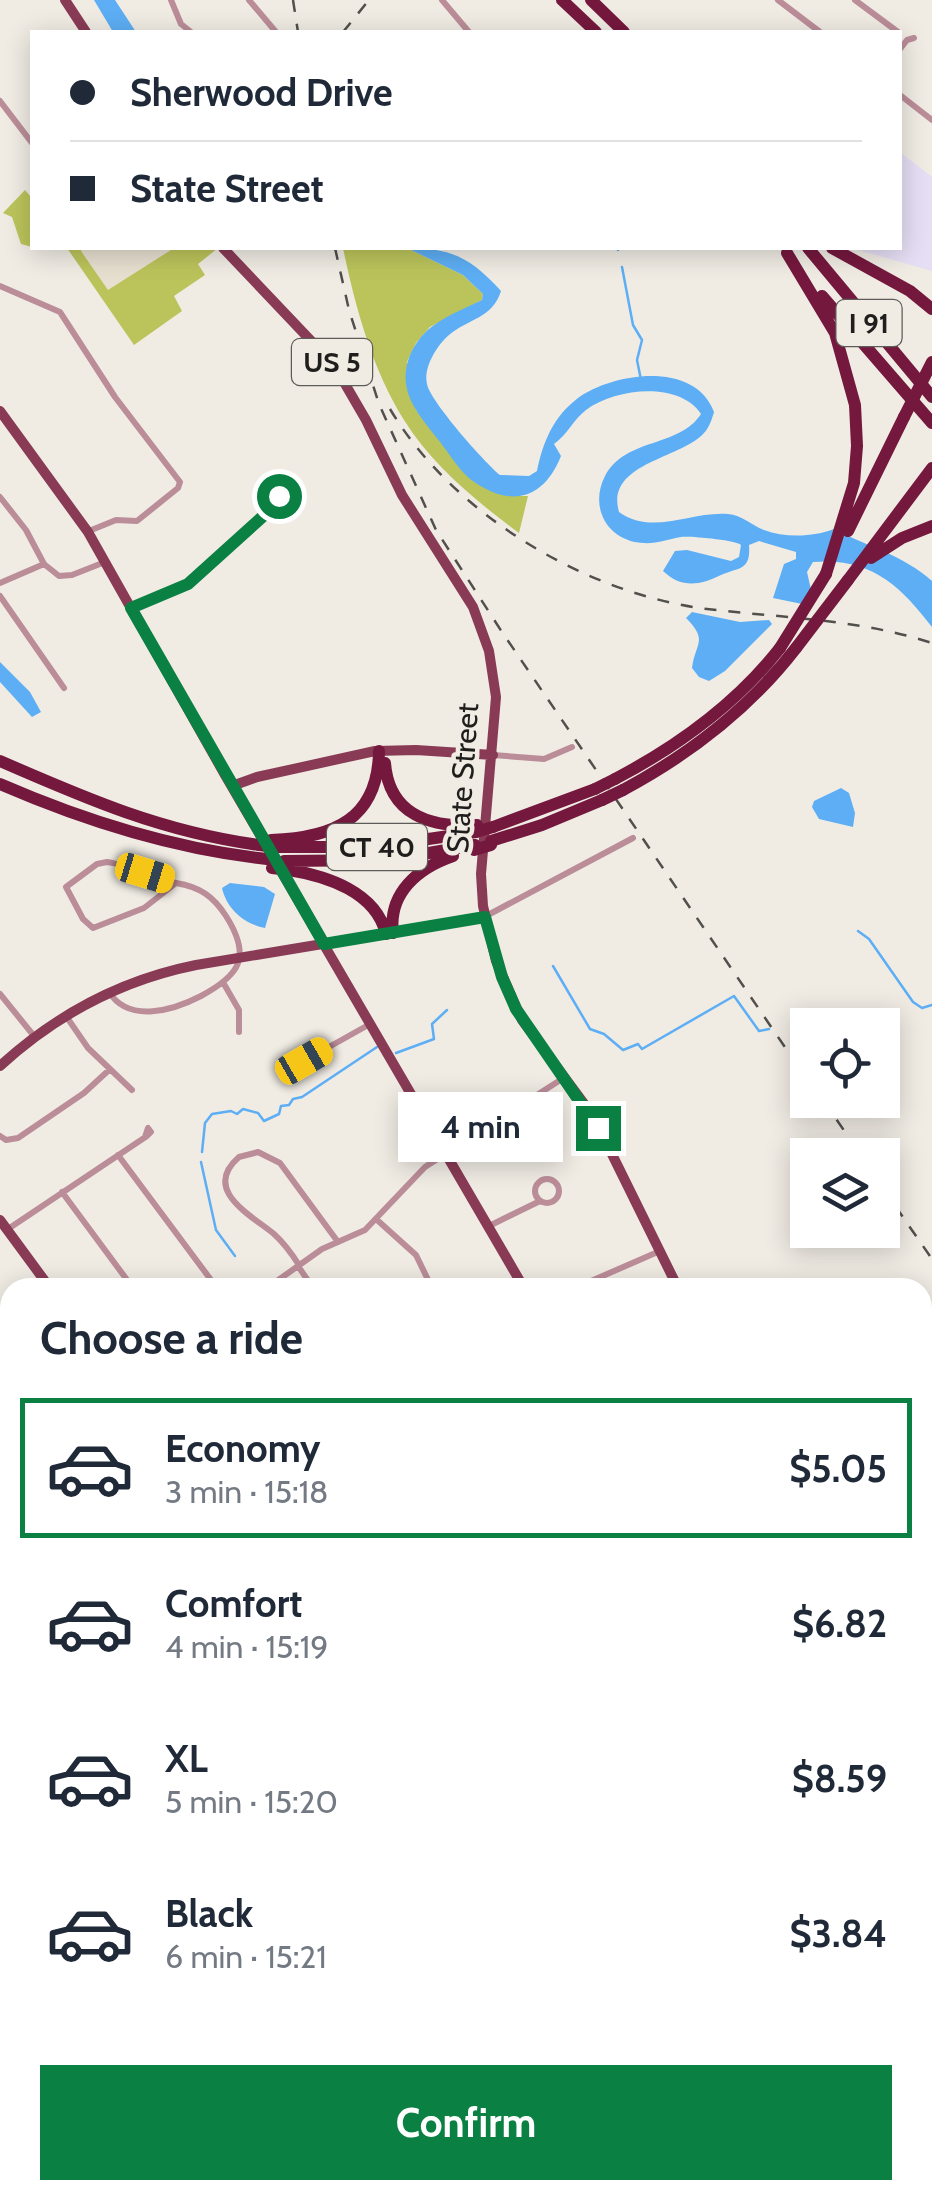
<!DOCTYPE html>
<meta charset="utf-8">
<style>
:root{--surface:#fff;--page:#f2f2f3;--text:#1f2937;--muted:#747a83;--line:#e0e1e3;--accent:#0b8043}
body{margin:0;font-family:Cabin,sans-serif;background:var(--page);color:var(--text);height:100vh;display:flex;flex-direction:column;font-size:38px;white-space:nowrap}
*{box-sizing:border-box;margin:0}
p{font-size:32px;color:var(--muted)}
.icon{flex:none;width:55px;height:55px;fill:none;stroke:currentColor;stroke-width:2;stroke-linecap:round;stroke-linejoin:round}
.map{position:relative;flex:1;overflow:hidden}
.drawer{position:absolute;left:0px;top:1278px;width:932px;height:922px;display:flex;flex-direction:column;background:var(--surface);border-radius:30px 30px 0 0;box-shadow:0 5px 25px #0003}
.drawer>*{flex:none}
.hud{position:absolute;left:30px;top:30px;width:872px;height:220px;border-radius:0px;box-shadow:0 5px 25px #0003;display:grid;align-content:center;height:220px;padding:0 40px;background:var(--surface)}
.controls{position:absolute;left:790px;top:1008px;display:grid;gap:20px}
.controls a{display:grid;place-items:center;width:110px;height:110px;border-radius:0px;background:var(--surface);box-shadow:0 5px 25px #0003;font-size:50px}
.end{position:absolute;width:45px;height:45px;margin:-22px;border:12px solid #0b8043;background:#fff;box-shadow:0 0 0 5px #fff}
.from{border-radius:50%}
.bubble{position:absolute;height:70px;border-radius:0px;background:var(--surface);box-shadow:0 5px 25px #0003;font-size:32px;font-weight:700;line-height:70px;text-align:center}
.car{position:absolute;width:30px;height:60px;margin:-30px -15px;border-radius:12px;box-shadow:0 0 8px 2px #0007;background:linear-gradient(#f5c518 24%,#345 0 40%,#f5c518 0 76%,#345 0 86%,#f5c518 0)}
.hud b{display:flex;align-items:center;gap:35px;height:95px;font-size:38px}
.hud b+b{border-top:2px solid var(--line)}
.hud i{width:25px;height:25px;background:var(--text)}
ul{padding:0;list-style:none}
li{display:flex;align-items:center;gap:30px;height:140px;margin:0 20px 15px;padding:0 20px;border:5px solid transparent;border-radius:0px}
li div{flex:1}
li b{display:block;font-size:38px}
li em{font-style:normal;font-weight:700}
li.current{border-color:var(--accent)}
li>.icon{width:90px;height:90px;stroke-width:1.5}
h2{padding:0 40px;font-size:45px;line-height:120px}
.action{display:flex;gap:20px;margin-top:auto;padding:20px 40px}
.action a{flex:1;height:115px;border-radius:0px;background:var(--accent);color:#fff;font-size:40px;font-weight:700;line-height:115px;text-align:center}
.map>svg:first-child{display:block}
</style>
<div class="map">
<svg width="932" height="2199" viewBox="0 0 932 2199">
<rect width="100%" height="100%" fill="#f0ece4"/>
<path fill="#e5def4" d="M900 152 932 177V271L851 248H900Z"/>
<path fill="#e7e0d1" d="M82 248H174L108 291 81 251Z"/>
<path fill="#c3cb86" d="M534 2190H618L620 2193 613 2199H535Z"/>
<path fill="#bbc45b" d="M25 190 32 198V247L21 244 12 217 3 213Z
M67 248H82L81 251 108 290 174 248H218L198 264 205 275 174 296 182 311 134 345Z
M343 248H407L463 275 483 294 482 300 430 327 416 343 407 362 416 410 470 478 508 496H528L519 533C477 502 432 465 404 420 372 369 355 306 343 248Z"/>
<path fill="#5daef4" d="M94 0H115L136 32H113Z
M407 248C452 248 471 258 501 291 492 319 469 318 449 335 437 345 423 368 427 384 430 401 485 463 500 475L529 476 537 471C543 442 553 417 578 398 615 372 695 361 714 412 712 419 709 428 704 433 681 459 605 463 619 512 652 536 691 511 728 514 742 515 751 525 764 530 785 538 814 537 834 529 868 547 903 555 932 581V627C900 585 870 557 813 562L807 572 812 594 802 604 773 598 784 564 796 559V552L759 541 749 545C751 571 739 567 721 575 700 585 682 589 663 571L675 551 687 550 731 561 739 557 741 545C735 540 690 536 681 537 669 539 656 544 643 543 607 541 589 507 605 476 626 437 679 448 701 414 679 381 616 388 586 410 574 419 567 435 554 444L561 456C543 501 509 508 470 479 457 468 447 450 436 437 424 421 409 405 406 384 404 369 409 353 418 341 433 320 460 311 482 300L483 294 463 275Z
M692 612 740 622 769 620 772 624 725 671 709 681 699 677 692 668C695 643 709 641 686 618Z
M0 662 30 692 41 712 32 717 0 682Z
M841 788 849 793 855 813 853 827 819 819 812 807 814 801Z
M230 883 264 887 275 894 265 928C245 924 227 910 222 888Z"/>
<g fill="none" stroke-linecap="round" stroke-linejoin="round">
<path stroke="#5daef4" stroke-width="2.5" d="M618 248V250
M622 267 633 325 642 340 637 360 641 380
M858 931 869 939 913 1002 922 1008 932 1005
M553 966 590 1029 604 1034 623 1050 638 1044 642 1049 734 996 759 1031 769 1029
M396 1053 434 1039 432 1024 447 1010
M202 1152 205 1123 212 1114 231 1111 237 1114 243 1109 258 1113 264 1121 279 1114 281 1106 289 1105 293 1099 302 1097 377 1047
M201 1162 216 1230 235 1256
M0 1636 10 1638"/>
<path stroke="#bb8d99" stroke-width="6" d="M171 0 181 24 191 32
M249 0 276 32
M442 0 469 32
M778 0 820 32
M855 0 898 32
M900 49 907 40 914 38
M900 95 932 120
M0 101 32 143
M0 286 60 312 115 397 180 482 178 488 137 521 116 520 89 531
M278 491a12 12 0 1 1 24 0a12 12 0 1 1-24 0Z
M0 497 26 530 44 564 59 576 72 575 105 562
M0 583 44 564
M0 596 64 688
M131 608 189 584 281 499
M493 755 544 759 572 747
M107 862 113 863 176 883 144 908 93 928 83 919 66 887 97 864Z
M486 916 633 838
M224 984 239 1010V1032
M109 992C129 1024 174 1010 201 996 240 975 252 957 226 916 213 896 200 887 176 883
M0 994 34 1036
M66 1016 88 1048 132 1090
M288 1065 304 1061 370 1024
M0 1136 6 1140 18 1138 84 1093 109 1070
M118 1155 217 1288
M535 1191a12 12 0 1 1 24 0a12 12 0 1 1-24 0Z
M62 1192 133 1288
M376 1219 416 1255 432 1288
M489 1226 540 1201
M8 1229 147 1136 151 1132 148 1128 145 1137
M299 1265C292 1254 284 1243 274 1234 251 1215 201 1190 239 1157L258 1152 280 1163 338 1242
M298 1266 313 1288
M267 1288 322 1249 365 1230 425 1167 565 1077
M575 1288 660 1251
M0 1366 10 1361
M922 1387 932 1377
M0 1517 10 1510
M0 1534 10 1567
M0 1655 10 1664
M0 1704 10 1698
M0 1768 10 1761
M922 1800 932 1797
M0 1836 10 1828
M922 1849H932
M0 1878 10 1889
M922 2079 932 2095
M922 2127 932 2120
M331 2190 337 2199
M476 2190 484 2199
M807 2190 820 2199
M412 2199 425 2190
M500 2199 505 2190
M669 2199 679 2190
M831 2199 842 2190"/>
<path stroke="#893b56" stroke-width="10" d="M65 0 86 32
M223 248 334 365 366 420 402 495 473 607 489 651 496 697 481 874 483 906 496 961 522 1020 585 1105 605 1140 678 1288
M0 411 88 532 225 775 524 1288
M232 786 257 777 375 751 416 750 493 755
M0 1066C57 1014 121 980 196 965L485 917
M0 1220 50 1288
M922 1533 932 1542
M922 1789 932 1783
M922 1973 932 1989
M0 2048 10 2060
M117 2190 125 2199
M704 2190 717 2199
M141 2199 157 2190"/>
<path stroke="#75183e" stroke-width="12" d="M562 0 596 32
M591 0 624 32
M808 248 932 397
M832 248 910 291 932 309
M787 253 835 333 855 405 857 446 854 483 826 574
M822 296 932 423
M848 531 904 417
M871 558 902 538 932 526
M848 580 932 468
M0 761C87 799 163 832 259 845
M385 763C389 815 431 828 477 825
M615 779C678 746 736 704 780 648
M0 784C85 821 174 849 267 859
M623 790C690 754 749 709 796 648
M493 827 595 789
M271 840C334 838 378 819 379 751
M491 841 542 825 602 800
M276 847H374L476 832
M284 861 388 860 475 845
M289 870C327 876 376 892 386 934
M393 933C388 893 418 868 453 856"/>
<path stroke="#52504c" stroke-width="2.5" stroke-dasharray="12 12" stroke-linecap="butt" d="M293 0 298 32
M343 32 369 0
M335 248 349 310 379 404 436 530 502 632 808 1081
M390 409C453 515 587 594 707 609 783 618 859 619 932 643
M823 1100 861 1155
M882 1187 932 1259
M922 1465 932 1455"/>
<path stroke="#75183e" stroke-width="12" d="M904 417 932 362
M780 648 826 574
M796 648 848 580
M595 789 615 779
M602 800 623 790
M476 832 493 827
M259 845 276 847
M474 850 491 845
M272 868 289 870"/>
</g>
<g fill="none" stroke-linecap="round" stroke-linejoin="round">
<path stroke="#0b8043" stroke-width="12" d="M279 496 281 500 188 584 131 608 324 944 485 917 502 977 516 1009 598 1128"/>
</g>
<g text-anchor="middle" stroke-width="9" stroke-linejoin="round" paint-order="stroke">
<g fill="#f0ece4" stroke="#5e5c58" stroke-width="2.5">
<rect x="836.5" y="300" width="65" height="46" rx="8"/>
<rect x="292" y="339" width="80" height="46" rx="8"/>
<rect x="327" y="824" width="100" height="46" rx="8"/>
</g>
<g font-size="28" font-weight="bold" fill="#201e1c">
<text x="869" y="333">I 91</text>
<text x="332" y="372">US 5</text>
<text x="377" y="857">CT 40</text>
</g>
<g font-size="30" fill="#201e1c" stroke="#f0ece4">
<text transform="translate(463 778) rotate(-86)" y="10">State Street</text>
</g>
</g>
</svg>
<div class="controls">
<a><svg class="icon" aria-label="locate" viewBox="0 0 24 24"><circle cx="12" cy="12" r="6"/><path d="M12 2v4M12 18v4M2 12h4M18 12h4"/></svg></a>
<a><svg class="icon" aria-label="layers" viewBox="0 0 24 24"><path d="M12 4l9 5-9 5-9-5zM3 14l9 5 9-5"/></svg></a>
</div>
<i class="end from" style="left:279px;top:496px"></i>
<i class="end" style="left:598px;top:1128px"></i>
<div class="bubble" style="left:398px;top:1092px;width:165px">4 min</div>
<i class="car" style="left:145px;top:873px;rotate:107deg"></i>
<i class="car" style="left:304px;top:1061px;rotate:60deg"></i>
<div class="hud">
<b><i class="from"></i>Sherwood Drive</b>
<b><i></i>State Street</b>
</div>
<section class="drawer">
<h2>Choose a ride</h2>
<ul>
<li class="current"><svg class="icon" aria-label="car" viewBox="0 0 24 24"><path d="M5 17H2v-5l4-1 3-4h7l3 4 3 1v5h-3M9 17h6M6 11h13"/><circle cx="7" cy="17" r="2"/><circle cx="17" cy="17" r="2"/></svg><div><b>Economy</b><p>3 min · 15:18</p></div><em>$5.05</em></li>
<li><svg class="icon" aria-label="car" viewBox="0 0 24 24"><path d="M5 17H2v-5l4-1 3-4h7l3 4 3 1v5h-3M9 17h6M6 11h13"/><circle cx="7" cy="17" r="2"/><circle cx="17" cy="17" r="2"/></svg><div><b>Comfort</b><p>4 min · 15:19</p></div><em>$6.82</em></li>
<li><svg class="icon" aria-label="car" viewBox="0 0 24 24"><path d="M5 17H2v-5l4-1 3-4h7l3 4 3 1v5h-3M9 17h6M6 11h13"/><circle cx="7" cy="17" r="2"/><circle cx="17" cy="17" r="2"/></svg><div><b>XL</b><p>5 min · 15:20</p></div><em>$8.59</em></li>
<li><svg class="icon" aria-label="car" viewBox="0 0 24 24"><path d="M5 17H2v-5l4-1 3-4h7l3 4 3 1v5h-3M9 17h6M6 11h13"/><circle cx="7" cy="17" r="2"/><circle cx="17" cy="17" r="2"/></svg><div><b>Black</b><p>6 min · 15:21</p></div><em>$3.84</em></li>
</ul>
<div class="action"><a>Confirm</a></div>
</section>
</div>
